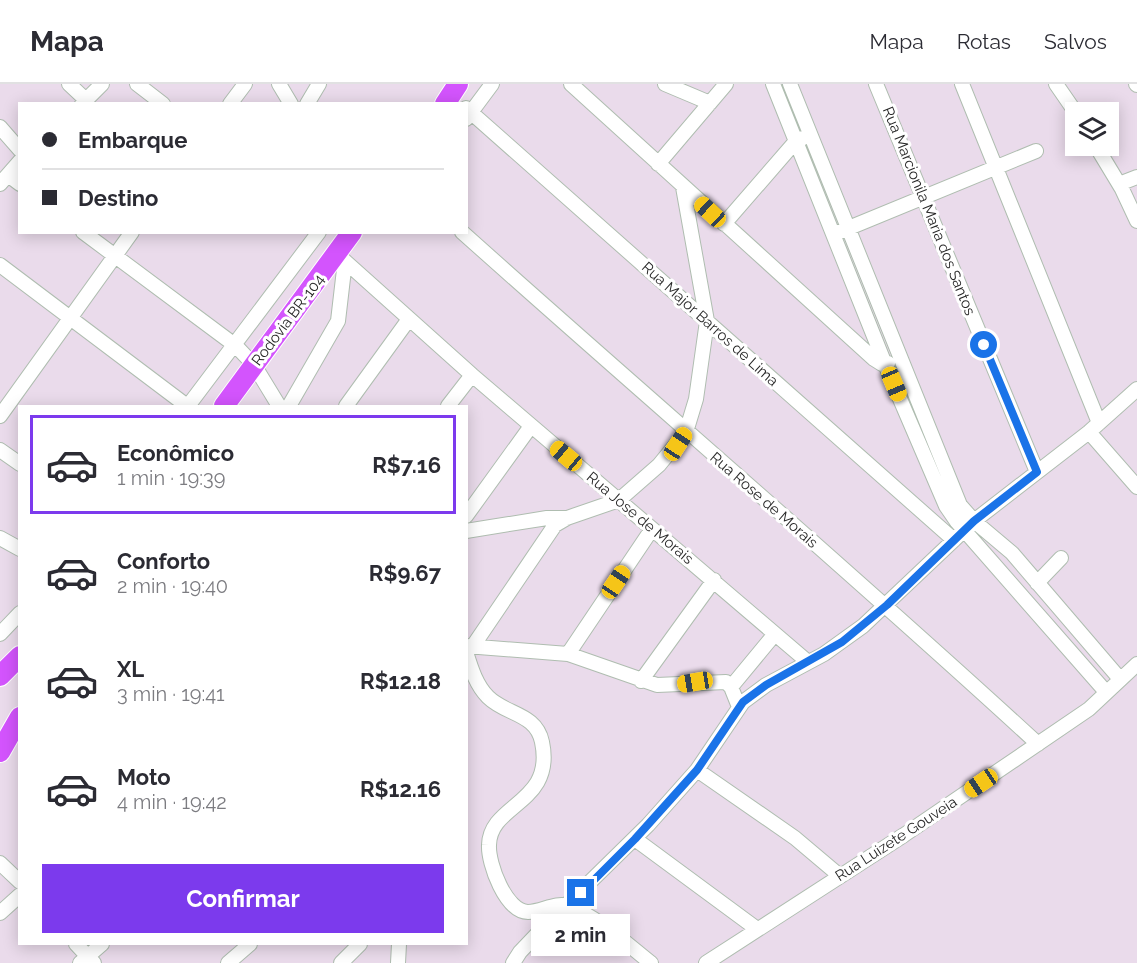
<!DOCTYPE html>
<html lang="pt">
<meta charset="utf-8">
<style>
:root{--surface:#fff;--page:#f2f2f3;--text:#2b2b33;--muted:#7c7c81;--line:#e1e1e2;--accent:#7c3aed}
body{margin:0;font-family:Raleway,sans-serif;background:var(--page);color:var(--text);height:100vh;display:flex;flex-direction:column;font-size:22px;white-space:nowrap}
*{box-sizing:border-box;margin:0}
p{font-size:20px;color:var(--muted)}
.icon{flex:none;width:33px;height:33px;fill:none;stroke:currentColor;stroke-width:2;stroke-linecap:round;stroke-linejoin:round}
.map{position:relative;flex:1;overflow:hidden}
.details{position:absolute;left:18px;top:321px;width:450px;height:540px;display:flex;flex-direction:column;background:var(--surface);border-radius:0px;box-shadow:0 3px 15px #0003}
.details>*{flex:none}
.hud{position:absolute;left:18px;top:18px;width:450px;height:132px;border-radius:0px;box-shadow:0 3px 15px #0003;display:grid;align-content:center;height:132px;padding:0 24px;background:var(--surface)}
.controls{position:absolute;left:1065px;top:18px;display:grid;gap:12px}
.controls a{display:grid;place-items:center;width:54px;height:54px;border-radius:0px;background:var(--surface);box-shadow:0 3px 15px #0003;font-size:30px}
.end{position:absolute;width:27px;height:27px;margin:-14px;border:8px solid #1a73e8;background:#fff;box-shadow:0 0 0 3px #fff}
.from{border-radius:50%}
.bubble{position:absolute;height:42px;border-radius:0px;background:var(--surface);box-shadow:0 3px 15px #0003;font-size:20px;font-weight:700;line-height:42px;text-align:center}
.car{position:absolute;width:18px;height:36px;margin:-18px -9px;border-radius:8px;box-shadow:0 0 4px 2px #0007;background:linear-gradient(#f5c518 24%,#345 0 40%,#f5c518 0 76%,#345 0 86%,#f5c518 0)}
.hud b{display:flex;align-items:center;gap:21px;height:57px;font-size:22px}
.hud b+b{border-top:2px solid var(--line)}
.hud i{width:15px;height:15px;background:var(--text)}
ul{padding:10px 0 0;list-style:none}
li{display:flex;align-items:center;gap:18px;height:99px;margin:0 12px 9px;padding:0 12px;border:3px solid transparent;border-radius:0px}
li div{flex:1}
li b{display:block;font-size:22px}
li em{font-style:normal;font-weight:700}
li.selected{border-color:var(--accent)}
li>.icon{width:54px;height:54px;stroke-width:1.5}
.primary-button{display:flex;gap:12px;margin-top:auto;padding:12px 24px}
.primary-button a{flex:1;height:69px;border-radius:0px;background:var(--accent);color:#fff;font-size:24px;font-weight:700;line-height:69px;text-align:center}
header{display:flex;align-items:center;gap:36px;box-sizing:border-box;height:84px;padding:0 30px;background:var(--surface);border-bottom:2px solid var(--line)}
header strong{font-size:28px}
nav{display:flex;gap:33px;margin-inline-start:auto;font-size:21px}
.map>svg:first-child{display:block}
</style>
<header>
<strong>Mapa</strong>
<nav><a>Mapa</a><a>Rotas</a><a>Salvos</a></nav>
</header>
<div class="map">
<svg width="1137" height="879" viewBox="0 0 1137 879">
<rect width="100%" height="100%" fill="#eadbeb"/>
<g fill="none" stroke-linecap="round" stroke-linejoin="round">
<g stroke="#afbdb0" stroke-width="16">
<path id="minor" d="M69 0 86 16
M137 0 163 20
M279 0 291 20
M571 0 874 275 882 280 888 279
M665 0 710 19
M773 0 885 280 946 422 957 438 1106 608
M790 0 960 421 974 437 1012 469 1120 595
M876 0 1037 388
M962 0 1099 339
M1056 0 1076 29
M1136 0 1137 1
M82 20 102 0
M230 20 245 0
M307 20 319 0
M466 24 954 456
M466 35 492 0
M0 43 20 66
M1096 62 1122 105 1137 137
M658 80 726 0
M8 91 20 100
M0 100 20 77
M1119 100 1137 93
M724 140 796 57 803 54
M83 148 236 262 254 281 279 322
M462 148C653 319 849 486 1038 660
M839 148 1036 67
M337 170 472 291 808 578
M0 181 187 322
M188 322 319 148
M289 322 338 237 345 177
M346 322 409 235
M448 322 472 291
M0 332 132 148
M1089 348 1137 403
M0 366 20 380
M466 432 531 342
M466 447 547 434H567
M0 454 20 465
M1037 499 1061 474
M0 550 20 529
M466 562 568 570 657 601 726 598 731 603 739 623
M473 562 555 441 567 434 619 416 659 381 686 348 696 315 707 237 683 103
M466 568C471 584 476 601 488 613 506 631 536 629 542 658 555 720 490 719 489 761 488 780 506 828 528 828 541 828 556 818 568 822 598 833 627 860 651 879
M568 570 652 445
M641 597 714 496
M731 603 774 551
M697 686 795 754 840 792
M635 755 757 845
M0 779 20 798
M0 829 20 811
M76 860 94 879
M80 879 102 860
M228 879 250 860
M341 879 360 860
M398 879 399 860
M513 879 520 868 540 847 648 741 697 686 743 618 766 601 824 570 863 542 974 437 1089 348 1137 305
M706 879 904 751 1089 625 1137 580"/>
</g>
<g stroke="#fff" stroke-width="22">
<path id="highway" d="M445 20 458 0
M224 322 352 148
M0 592 20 572
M0 668 20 633"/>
</g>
<use href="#minor" stroke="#fff" stroke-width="14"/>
<use href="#highway" stroke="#d354fd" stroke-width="20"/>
</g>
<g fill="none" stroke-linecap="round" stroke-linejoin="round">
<path stroke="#1a73e8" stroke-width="8" d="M581 809 635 755 697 686 743 618 766 601 842 558 887 521 974 437 1037 388 984 261"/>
</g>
<g text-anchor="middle" stroke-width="6" stroke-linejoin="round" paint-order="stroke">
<g font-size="15" fill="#292929" stroke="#fff">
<text transform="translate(929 127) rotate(68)" y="5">Rua Marcionila Maria dos Santos</text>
<text transform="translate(288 236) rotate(-53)" y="5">Rodovia BR-104</text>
<text transform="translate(710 240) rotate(42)" y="5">Rua Major Barros de Lima</text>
<text transform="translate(764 416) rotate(41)" y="5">Rua Rose de Morais</text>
<text transform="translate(640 434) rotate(40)" y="5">Rua Jose de Morais</text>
<text transform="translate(896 755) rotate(-33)" y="5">Rua Luizete Gouveia</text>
</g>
</g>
</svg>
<div class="controls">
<a><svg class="icon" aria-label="layers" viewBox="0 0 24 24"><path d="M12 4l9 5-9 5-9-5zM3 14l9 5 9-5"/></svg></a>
</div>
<i class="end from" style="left:984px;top:261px"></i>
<i class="end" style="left:581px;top:809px"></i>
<div class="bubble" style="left:531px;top:830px;width:99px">2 min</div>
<i class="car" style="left:710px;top:128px;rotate:313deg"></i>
<i class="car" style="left:894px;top:300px;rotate:157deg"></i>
<i class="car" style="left:678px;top:360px;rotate:33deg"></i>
<i class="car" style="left:566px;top:372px;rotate:310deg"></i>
<i class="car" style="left:616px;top:498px;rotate:34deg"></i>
<i class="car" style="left:695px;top:598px;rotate:261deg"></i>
<i class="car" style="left:981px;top:699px;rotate:236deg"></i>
<div class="hud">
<b><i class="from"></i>Embarque</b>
<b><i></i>Destino</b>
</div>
<section class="details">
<ul>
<li class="selected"><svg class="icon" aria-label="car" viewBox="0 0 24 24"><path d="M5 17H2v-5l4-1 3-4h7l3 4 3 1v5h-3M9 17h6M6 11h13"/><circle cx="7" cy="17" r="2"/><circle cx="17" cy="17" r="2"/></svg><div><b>Econômico</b><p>1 min · 19:39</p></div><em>R$7.16</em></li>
<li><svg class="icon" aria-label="car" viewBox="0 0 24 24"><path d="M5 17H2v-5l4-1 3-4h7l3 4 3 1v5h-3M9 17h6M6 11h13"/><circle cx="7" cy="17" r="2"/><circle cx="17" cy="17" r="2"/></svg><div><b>Conforto</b><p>2 min · 19:40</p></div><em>R$9.67</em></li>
<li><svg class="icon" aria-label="car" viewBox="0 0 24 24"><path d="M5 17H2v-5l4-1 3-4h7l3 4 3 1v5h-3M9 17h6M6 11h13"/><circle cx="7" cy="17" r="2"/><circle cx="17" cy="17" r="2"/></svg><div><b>XL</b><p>3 min · 19:41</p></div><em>R$12.18</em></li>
<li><svg class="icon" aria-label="car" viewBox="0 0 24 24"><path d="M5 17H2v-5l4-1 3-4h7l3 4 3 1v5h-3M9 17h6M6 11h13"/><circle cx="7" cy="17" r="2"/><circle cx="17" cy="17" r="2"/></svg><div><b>Moto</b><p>4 min · 19:42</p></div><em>R$12.16</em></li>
</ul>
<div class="primary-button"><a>Confirmar</a></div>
</section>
</div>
